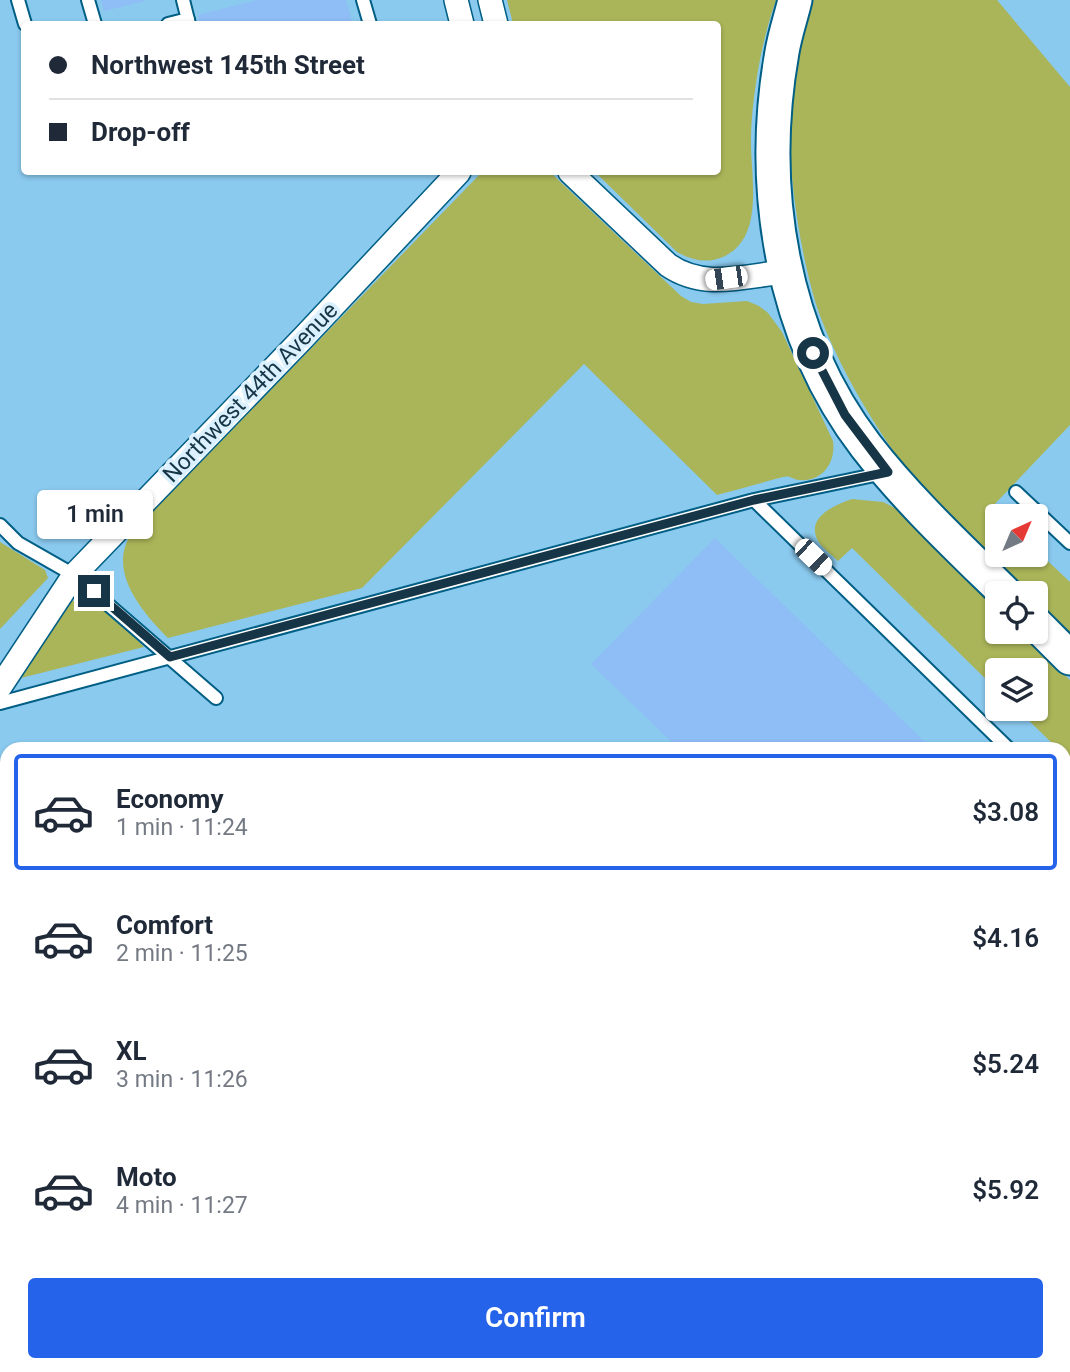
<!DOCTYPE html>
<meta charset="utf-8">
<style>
:root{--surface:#fff;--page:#f6f6f7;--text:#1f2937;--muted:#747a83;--line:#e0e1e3;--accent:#2563eb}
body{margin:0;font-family:Roboto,sans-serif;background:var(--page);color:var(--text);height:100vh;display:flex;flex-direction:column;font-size:26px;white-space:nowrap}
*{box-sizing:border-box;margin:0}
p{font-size:23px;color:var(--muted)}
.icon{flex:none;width:38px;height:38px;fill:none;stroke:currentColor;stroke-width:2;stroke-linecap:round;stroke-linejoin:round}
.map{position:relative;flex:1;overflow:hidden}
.panel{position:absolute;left:0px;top:742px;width:1071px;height:630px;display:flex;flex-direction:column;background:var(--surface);border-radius:21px 21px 0 0;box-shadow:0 2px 5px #0004}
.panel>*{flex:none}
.banner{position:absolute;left:21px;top:21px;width:700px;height:154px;border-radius:7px;box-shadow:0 2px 5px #0004;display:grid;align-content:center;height:154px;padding:0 28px;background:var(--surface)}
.needle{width:46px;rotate:44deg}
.tools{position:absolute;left:985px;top:504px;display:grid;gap:14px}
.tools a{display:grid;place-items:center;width:63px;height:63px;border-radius:7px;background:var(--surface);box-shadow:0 2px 5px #0004;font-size:35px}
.end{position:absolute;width:32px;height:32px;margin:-16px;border:9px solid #163647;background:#fff;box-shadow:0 0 0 4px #fff}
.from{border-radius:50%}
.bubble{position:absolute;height:49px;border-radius:7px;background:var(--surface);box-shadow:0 2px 5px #0004;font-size:23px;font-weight:600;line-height:49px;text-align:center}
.car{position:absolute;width:21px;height:42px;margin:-21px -10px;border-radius:9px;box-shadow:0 0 5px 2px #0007;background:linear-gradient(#fff 24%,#345 0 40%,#fff 0 76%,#345 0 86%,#fff 0)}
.banner b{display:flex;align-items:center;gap:24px;height:66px;font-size:26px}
.banner b+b{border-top:2px solid var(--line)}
.banner i{width:18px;height:18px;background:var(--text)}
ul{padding:12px 0 0;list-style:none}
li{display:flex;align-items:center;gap:21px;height:116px;margin:0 14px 10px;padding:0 14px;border:4px solid transparent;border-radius:7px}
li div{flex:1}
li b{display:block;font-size:26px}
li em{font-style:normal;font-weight:600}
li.on{border-color:var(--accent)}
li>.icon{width:63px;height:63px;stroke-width:1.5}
.primary-button{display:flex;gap:14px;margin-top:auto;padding:14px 28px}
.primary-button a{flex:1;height:80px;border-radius:7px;background:var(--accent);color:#fff;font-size:28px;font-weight:600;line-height:80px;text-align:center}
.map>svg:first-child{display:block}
</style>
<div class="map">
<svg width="1070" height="1372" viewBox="0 0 1070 1372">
<rect width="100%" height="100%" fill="#9cd6f8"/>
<path fill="#8acaef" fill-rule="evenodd" d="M0 0H1070V1372H0ZM24 24H718V172H24ZM998 516H1036V555H998ZM998 593H1036V632H998ZM998 670H1036V709H998ZM7 749H1064V1365H7Z"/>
<path fill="#aab559" d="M507 0H776C764 34 757 70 753 106 752 116 751 127 751 138 750 175 766 238 723 257 707 264 691 260 677 252L595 172H718V24H513Z
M812 0H997L1070 87V425L992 507 1001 516H998V555H1036V550L1070 582V636L1036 603V593H1026C986 554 942 516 908 471 873 425 834 359 816 304 799 249 785 156 791 99 795 65 803 33 812 0Z
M482 172H550L681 296 691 302 703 304 747 301 759 306 768 313 782 332 833 441C836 462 823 482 799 480 792 479 790 475 783 477 761 483 739 489 717 495L584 364 362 588 168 638C142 612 106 570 132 533Z
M852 499 883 502 895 508 997 609 998 632H1021L1070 680V760L1064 755V749H1058L1017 709H1036V670H998L997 690 852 548 838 561C832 555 822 548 818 541 805 517 835 505 852 499Z
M0 542 45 570 48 578 0 629Z
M88 599 98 601 105 606 144 647 21 678 69 604 72 601Z"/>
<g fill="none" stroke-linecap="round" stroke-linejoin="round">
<path stroke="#6a9ab6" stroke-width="66" d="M1064 1262 1070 1267
M343 1372 350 1365"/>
</g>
<path fill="#8fbdf6" d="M101 0H145V1L104 11Z
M257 0H346L353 24H200L198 15Z
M715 538 932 749H679L591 664Z
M1064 877 1070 883V916L1064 922Z
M7 922V995L0 988V929Z
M1064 930 1070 936V1182L1064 1177Z"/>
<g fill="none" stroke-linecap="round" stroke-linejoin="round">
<g stroke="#015e84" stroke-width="16">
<path id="lane" d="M18 0 25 24
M88 0 95 24
M183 0 189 24
M363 0 370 24
M168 24 188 19
M1016 492 1070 543
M754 500 1009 749
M0 525 18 543 74 575 216 698
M0 703 754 500 884 473
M1064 802 1070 808"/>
</g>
<g stroke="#015e84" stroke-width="26">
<path id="street" d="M456 0 462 24
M490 0 496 24
M570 172 668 265C704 290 744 276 785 272
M0 687 74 575 303 338 459 172"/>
</g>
<g stroke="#015e84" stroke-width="37">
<path id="secondary" d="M795 0C791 17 785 34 782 52 758 187 781 335 866 446 907 499 957 546 1005 593
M1036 624 1070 658"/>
</g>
<use href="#lane" stroke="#fff" stroke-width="12"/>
<use href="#street" stroke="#fff" stroke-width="23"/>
<use href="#secondary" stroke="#fff" stroke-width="33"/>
</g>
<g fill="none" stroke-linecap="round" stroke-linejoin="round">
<path stroke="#163647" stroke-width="9" d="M94 591 170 657 754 500 888 472 845 415 813 353"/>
</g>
<g text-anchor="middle" stroke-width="7" stroke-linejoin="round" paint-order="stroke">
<g font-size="23" fill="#163647" stroke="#dcf1ff">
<text transform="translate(250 392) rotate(-46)" y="8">Northwest 44th Avenue</text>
</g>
</g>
</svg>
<div class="tools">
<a><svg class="needle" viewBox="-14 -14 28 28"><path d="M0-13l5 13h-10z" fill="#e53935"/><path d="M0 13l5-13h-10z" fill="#747a83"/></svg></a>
<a><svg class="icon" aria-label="locate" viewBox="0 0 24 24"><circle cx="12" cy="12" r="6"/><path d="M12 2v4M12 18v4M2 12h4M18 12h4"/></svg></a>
<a><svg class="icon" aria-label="layers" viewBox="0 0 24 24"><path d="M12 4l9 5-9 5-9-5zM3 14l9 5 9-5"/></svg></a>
</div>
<i class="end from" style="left:813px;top:353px"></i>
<i class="end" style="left:94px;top:591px"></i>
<div class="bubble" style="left:37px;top:490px;width:116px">1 min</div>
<i class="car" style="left:726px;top:278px;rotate:262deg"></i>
<i class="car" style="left:813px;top:557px;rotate:134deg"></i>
<div class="banner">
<b><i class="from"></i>Northwest 145th Street</b>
<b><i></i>Drop-off</b>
</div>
<section class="panel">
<ul>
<li class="on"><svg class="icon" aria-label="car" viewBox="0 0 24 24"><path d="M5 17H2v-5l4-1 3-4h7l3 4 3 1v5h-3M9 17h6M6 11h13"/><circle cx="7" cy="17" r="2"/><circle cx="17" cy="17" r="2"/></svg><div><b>Economy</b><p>1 min · 11:24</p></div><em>$3.08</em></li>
<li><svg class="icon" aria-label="car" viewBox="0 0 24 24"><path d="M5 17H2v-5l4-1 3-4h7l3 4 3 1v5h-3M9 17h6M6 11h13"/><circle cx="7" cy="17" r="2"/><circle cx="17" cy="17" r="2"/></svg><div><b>Comfort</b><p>2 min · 11:25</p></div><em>$4.16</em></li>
<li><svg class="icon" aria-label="car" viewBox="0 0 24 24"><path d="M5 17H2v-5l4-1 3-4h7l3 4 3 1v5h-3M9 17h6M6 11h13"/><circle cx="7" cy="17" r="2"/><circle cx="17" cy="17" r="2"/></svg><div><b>XL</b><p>3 min · 11:26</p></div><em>$5.24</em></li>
<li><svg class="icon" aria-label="car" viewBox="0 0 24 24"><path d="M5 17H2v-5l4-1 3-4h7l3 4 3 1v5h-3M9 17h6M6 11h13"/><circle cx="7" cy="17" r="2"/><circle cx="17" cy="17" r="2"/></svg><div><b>Moto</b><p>4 min · 11:27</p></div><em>$5.92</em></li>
</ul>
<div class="primary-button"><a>Confirm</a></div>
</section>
</div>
